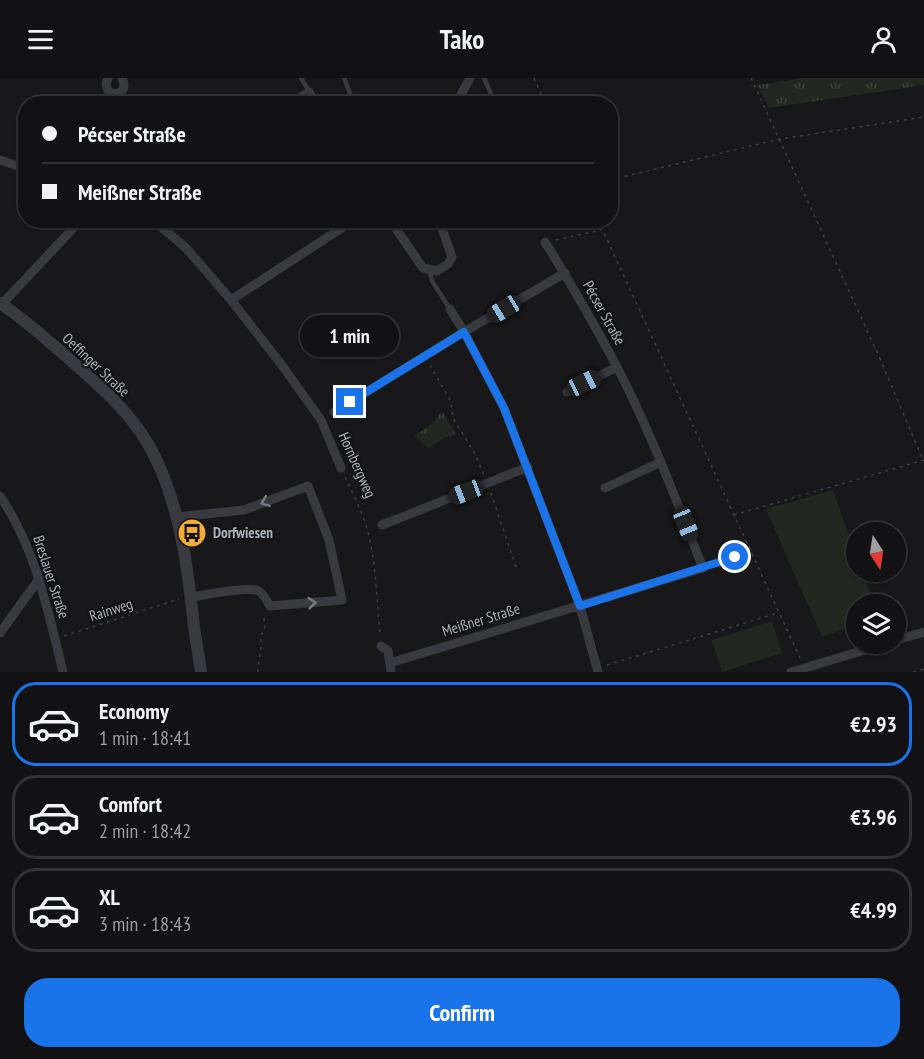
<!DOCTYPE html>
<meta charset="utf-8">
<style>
:root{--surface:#121214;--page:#1f2022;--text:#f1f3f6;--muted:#9c9ea0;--line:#313234;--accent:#1a73e8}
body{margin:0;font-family:"PT Sans Narrow",sans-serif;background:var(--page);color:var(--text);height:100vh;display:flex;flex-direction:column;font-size:22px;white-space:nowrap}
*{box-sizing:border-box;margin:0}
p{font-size:20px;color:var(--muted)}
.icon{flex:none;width:33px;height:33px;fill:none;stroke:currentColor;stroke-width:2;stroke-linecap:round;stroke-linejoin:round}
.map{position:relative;height:594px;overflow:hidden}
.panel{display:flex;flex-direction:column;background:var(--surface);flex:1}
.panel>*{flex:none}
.top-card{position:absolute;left:18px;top:18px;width:600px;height:132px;border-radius:24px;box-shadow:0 2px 4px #0004,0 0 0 2px var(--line);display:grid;align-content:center;height:132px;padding:0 24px;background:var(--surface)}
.needle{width:39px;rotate:168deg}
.tools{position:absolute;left:846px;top:444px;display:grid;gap:12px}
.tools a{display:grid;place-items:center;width:60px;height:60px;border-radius:50%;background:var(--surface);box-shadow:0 2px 4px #0004,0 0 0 2px var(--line);font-size:30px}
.end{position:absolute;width:27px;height:27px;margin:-14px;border:8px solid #1a73e8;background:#fff;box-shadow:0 0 0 3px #fff}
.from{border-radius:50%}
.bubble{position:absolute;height:42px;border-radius:21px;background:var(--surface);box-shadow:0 2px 4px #0004,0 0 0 2px var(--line);font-size:20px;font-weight:600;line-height:42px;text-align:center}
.car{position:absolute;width:18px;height:36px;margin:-18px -9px;border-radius:8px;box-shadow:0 0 4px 2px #0007;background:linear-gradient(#222 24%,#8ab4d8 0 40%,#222 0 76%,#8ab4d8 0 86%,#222 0)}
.top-card b{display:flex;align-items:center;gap:21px;height:57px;font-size:22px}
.top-card b+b{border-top:2px solid var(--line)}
.top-card i{width:15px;height:15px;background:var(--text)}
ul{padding:10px 0 0;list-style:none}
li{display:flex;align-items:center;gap:18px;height:84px;margin:0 12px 9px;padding:0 12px;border:3px solid var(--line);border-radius:24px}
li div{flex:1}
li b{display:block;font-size:22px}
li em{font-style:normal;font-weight:600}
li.current{border-color:var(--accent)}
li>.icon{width:54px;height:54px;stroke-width:1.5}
.action{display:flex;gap:12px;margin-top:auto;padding:12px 24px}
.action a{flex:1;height:69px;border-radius:24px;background:var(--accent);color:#fff;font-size:24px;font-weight:600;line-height:69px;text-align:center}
header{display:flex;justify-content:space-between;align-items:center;height:78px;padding:0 24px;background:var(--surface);font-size:27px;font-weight:600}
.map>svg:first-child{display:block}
</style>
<header><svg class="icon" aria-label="menu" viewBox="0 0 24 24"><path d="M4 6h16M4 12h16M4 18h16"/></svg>Tako<svg class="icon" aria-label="person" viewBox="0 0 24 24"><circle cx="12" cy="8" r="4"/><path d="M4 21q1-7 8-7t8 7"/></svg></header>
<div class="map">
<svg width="924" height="594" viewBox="0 0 924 594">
<defs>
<pattern id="grass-tufts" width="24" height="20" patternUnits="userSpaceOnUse" patternTransform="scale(1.5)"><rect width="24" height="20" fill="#202820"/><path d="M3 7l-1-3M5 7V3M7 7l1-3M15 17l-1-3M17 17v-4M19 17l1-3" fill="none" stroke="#3e453e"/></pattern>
</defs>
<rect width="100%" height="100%" fill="#18181a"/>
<path fill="url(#grass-tufts)" d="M803 0H924V7L769 30 757 7Z
M442 333 456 357 446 359 428 370 414 358 432 346Z"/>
<path fill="#202820" d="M833 412 856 478V494H862L874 526H856V547L822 559 766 431Z
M772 543 782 575 722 594 712 562Z"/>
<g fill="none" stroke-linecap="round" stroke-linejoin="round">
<path stroke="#3f4146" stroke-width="1.5" stroke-dasharray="3 4.5" stroke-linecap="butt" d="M534 0 545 26
M751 0 878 276 923 382
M610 102 780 61 924 39
M598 142 800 580
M556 162 601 152
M430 287 451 324 453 340 475 376 484 397
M345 399C353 416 362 433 367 451 376 482 377 525 380 557
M491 415 517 492
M734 437 924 382
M64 558 179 521
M607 587 778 535
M258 594V589L261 570V557L265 552 264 541 266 537
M913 594 924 591"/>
<path stroke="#393a3f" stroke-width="4.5" d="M301 0 309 13
M344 0 354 26
M484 0 494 23
M114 16 121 26
M429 191 432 203 450 231
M704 489 736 479"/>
<path stroke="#393a3f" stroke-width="9" d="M108 0C99 21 132 21 122 0
M289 26 309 14 316 26
M456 26 470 0
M0 82 26 91
M153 142 185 169 207 194 231 222 281 286 321 342 341 390
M390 142 423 190 437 193 448 186 452 179 439 142
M231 222 354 142
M2 226 81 142
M450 231 464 254 504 330 580 528 598 594
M567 314 617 289
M334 334 464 254 565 195
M605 410 661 384
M0 418C36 471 48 533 63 594
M176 439 244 432 308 408 329 462 342 522 270 528C267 523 264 516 259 513 248 508 205 517 192 519
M382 447 528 389
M0 555 39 501
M896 562 924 554
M381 568 388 573 391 594
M390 585 703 490C676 422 650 352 616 287 594 246 570 204 545 164
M791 594 885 566"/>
<path stroke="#393a3f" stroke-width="12" d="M0 225C24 241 45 260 67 279 102 310 136 338 156 381 181 434 188 492 194 549 196 564 199 579 201 594"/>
</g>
<defs><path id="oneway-chevron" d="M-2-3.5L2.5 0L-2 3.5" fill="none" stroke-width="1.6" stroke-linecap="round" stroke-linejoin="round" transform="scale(1.5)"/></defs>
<g stroke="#777b83">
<use href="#oneway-chevron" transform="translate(265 424) rotate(159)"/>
<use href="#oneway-chevron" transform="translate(312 525) rotate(-5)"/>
</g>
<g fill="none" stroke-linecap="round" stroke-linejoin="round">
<path stroke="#1a73e8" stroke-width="8" d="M350 324 464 254 504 330 580 528 735 479"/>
</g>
<defs>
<g id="bus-disc" transform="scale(1.5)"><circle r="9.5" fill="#f3ab36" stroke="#131315"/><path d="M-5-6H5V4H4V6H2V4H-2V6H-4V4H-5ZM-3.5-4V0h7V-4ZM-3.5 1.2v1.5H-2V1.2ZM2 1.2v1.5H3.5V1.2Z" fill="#111"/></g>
</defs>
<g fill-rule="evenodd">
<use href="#bus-disc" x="192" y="455"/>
</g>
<g text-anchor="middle" stroke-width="4.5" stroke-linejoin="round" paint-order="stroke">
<g font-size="15" fill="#aab0ba" stroke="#131315">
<text transform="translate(604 235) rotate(61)" y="5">Pécser Straße</text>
<text transform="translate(96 287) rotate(43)" y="5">Oeffinger Straße</text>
<text transform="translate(357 387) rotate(66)" y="5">Hornbergweg</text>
<text transform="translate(51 499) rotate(72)" y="5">Breslauer Straße</text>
<text transform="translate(111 532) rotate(-18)" y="5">Rainweg</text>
<text transform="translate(481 542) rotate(-17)" y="5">Meißner Straße</text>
</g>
<g font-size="15" font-weight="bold" fill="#aab0ba" stroke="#131315" text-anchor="start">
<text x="213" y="460">Dorfwiesen</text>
</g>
</g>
</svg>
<div class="tools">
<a><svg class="needle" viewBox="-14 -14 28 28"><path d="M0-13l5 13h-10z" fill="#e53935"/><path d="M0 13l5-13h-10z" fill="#9c9ea0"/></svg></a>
<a><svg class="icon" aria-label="layers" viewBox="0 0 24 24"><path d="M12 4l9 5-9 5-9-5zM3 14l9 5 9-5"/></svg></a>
</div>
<i class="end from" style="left:735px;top:479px"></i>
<i class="end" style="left:350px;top:324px"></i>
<div class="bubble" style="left:300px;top:237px;width:99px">1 min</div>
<i class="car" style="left:504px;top:231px;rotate:239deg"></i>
<i class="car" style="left:584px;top:305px;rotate:64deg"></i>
<i class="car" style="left:466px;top:414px;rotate:249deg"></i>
<i class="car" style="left:686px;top:446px;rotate:158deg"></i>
<div class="top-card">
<b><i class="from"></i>Pécser Straße</b>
<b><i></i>Meißner Straße</b>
</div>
</div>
<section class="panel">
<ul>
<li class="current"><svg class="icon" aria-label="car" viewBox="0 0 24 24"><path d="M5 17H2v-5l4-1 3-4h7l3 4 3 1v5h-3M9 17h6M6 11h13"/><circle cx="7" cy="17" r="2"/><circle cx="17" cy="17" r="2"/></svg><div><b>Economy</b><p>1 min · 18:41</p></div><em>€2.93</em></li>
<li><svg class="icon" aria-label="car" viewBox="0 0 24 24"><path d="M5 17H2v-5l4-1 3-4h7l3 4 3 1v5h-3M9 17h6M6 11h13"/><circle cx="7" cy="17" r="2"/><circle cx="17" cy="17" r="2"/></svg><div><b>Comfort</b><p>2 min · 18:42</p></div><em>€3.96</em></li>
<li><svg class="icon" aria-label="car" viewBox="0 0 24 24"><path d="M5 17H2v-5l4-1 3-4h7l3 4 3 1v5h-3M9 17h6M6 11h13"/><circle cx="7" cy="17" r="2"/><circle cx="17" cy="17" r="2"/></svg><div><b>XL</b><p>3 min · 18:43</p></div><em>€4.99</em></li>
</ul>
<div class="action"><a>Confirm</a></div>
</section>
